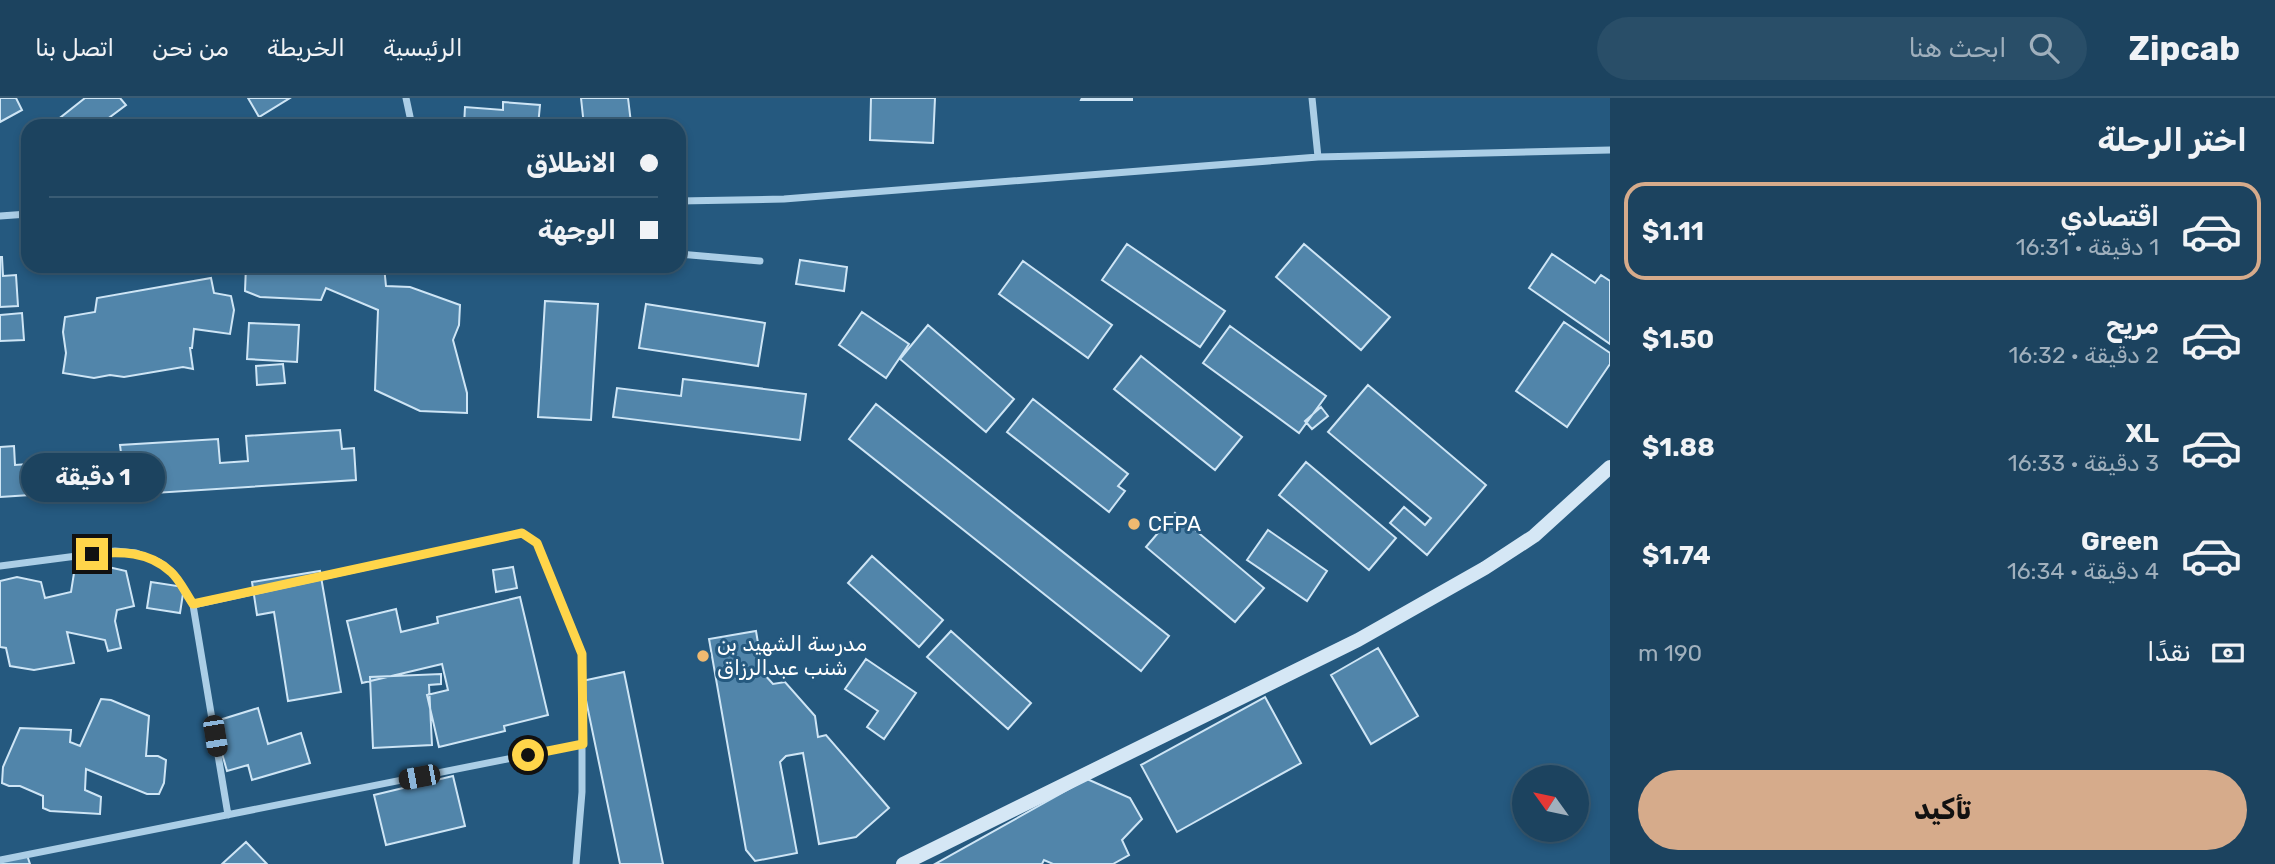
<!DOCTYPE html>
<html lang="ar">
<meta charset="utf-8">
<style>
:root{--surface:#1c435f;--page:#294e68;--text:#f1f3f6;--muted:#a0b0bd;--line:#3a5c74;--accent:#d6ab8b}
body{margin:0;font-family:Rubik,Cairo,sans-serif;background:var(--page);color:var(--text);direction:rtl;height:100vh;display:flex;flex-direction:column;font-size:26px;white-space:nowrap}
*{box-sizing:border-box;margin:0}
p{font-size:23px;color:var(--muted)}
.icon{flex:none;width:38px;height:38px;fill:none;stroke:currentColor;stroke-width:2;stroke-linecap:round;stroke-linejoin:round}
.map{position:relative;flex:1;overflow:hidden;direction:ltr}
.side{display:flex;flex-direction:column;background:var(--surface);width:665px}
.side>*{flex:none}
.hud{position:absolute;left:21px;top:21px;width:665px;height:154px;border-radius:21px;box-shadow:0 4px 10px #0003,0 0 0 2px var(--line);direction:rtl;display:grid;align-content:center;height:154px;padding:0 28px;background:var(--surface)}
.needle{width:46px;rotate:303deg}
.buttons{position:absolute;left:1512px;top:667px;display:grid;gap:14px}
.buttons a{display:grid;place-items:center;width:77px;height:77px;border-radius:50%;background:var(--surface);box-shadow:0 4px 10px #0003,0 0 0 2px var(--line);font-size:35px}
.end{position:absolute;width:32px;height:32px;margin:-16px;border:9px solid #ffd54a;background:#111;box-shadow:0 0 0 4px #111}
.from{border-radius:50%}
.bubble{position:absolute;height:49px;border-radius:24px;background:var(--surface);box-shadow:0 4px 10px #0003,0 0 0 2px var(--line);font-size:23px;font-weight:700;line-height:49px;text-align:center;direction:rtl}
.car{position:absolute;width:21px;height:42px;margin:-21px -10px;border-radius:9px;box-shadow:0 0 5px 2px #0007;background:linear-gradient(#222 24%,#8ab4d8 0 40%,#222 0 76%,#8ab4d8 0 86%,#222 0)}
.hud b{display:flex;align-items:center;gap:24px;height:66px;font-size:26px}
.hud b+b{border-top:2px solid var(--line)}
.hud i{width:18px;height:18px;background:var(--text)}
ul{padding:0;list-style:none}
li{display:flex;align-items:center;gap:21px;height:98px;margin:0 14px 10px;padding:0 14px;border:4px solid transparent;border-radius:21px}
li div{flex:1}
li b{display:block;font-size:26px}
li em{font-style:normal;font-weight:700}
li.current{border-color:var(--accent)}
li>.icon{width:63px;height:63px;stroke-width:1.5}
h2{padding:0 28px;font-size:32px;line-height:84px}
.pay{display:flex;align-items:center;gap:18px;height:77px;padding:0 28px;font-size:26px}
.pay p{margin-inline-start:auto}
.primary-button{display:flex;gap:14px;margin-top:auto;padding:14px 28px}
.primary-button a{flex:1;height:80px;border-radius:42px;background:var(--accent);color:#111;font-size:28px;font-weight:700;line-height:80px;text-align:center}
header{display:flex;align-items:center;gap:42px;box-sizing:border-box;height:98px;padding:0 35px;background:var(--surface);border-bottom:2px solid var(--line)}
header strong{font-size:33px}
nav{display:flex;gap:38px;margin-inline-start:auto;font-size:24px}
.search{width:490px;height:63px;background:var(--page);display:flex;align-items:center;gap:18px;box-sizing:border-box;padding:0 24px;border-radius:38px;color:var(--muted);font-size:26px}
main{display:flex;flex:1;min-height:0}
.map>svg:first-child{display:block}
</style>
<header>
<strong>Zipcab</strong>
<div class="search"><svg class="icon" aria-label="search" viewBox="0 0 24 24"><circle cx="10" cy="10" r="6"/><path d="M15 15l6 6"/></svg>ابحث هنا</div>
<nav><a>الرئيسية</a><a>الخريطة</a><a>من نحن</a><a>اتصل بنا</a></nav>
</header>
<main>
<section class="side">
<h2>اختر الرحلة</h2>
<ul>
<li class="current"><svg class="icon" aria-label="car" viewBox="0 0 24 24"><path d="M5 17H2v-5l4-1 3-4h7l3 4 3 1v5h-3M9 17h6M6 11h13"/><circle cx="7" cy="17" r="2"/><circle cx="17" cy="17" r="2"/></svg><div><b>اقتصادي</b><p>1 دقيقة · 16:31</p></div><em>$1.11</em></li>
<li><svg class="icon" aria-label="car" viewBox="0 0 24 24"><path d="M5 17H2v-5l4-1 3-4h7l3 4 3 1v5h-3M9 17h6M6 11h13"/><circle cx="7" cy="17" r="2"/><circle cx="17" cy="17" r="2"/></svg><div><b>مريح</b><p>2 دقيقة · 16:32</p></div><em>$1.50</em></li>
<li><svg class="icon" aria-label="car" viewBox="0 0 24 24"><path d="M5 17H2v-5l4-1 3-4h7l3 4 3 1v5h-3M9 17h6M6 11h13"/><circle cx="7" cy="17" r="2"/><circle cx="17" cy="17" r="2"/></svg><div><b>XL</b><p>3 دقيقة · 16:33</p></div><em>$1.88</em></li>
<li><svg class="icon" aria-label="car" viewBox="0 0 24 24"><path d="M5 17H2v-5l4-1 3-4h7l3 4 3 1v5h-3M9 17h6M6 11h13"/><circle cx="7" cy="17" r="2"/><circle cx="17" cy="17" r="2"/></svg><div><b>Green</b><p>4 دقيقة · 16:34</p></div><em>$1.74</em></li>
</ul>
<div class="pay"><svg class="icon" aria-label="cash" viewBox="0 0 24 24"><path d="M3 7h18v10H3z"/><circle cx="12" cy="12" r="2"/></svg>نقدًا<p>190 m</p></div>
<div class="primary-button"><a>تأكيد</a></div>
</section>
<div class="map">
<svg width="1610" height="766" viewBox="0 0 1610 766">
<rect width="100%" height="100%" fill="#25597f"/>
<path fill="#5185aa" stroke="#cee5f5" stroke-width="2" d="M0 0H16L22 12 0 24Z
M85 0H120L126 7 98 28H60L56 23Z
M248 0H290L259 19Z
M581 0H628L631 25 584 28Z
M871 0H935L933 45 870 42Z
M1082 0H1132V2H1081Z
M503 4 540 7 538 28H464L465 9 503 12Z
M1127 146 1225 213 1200 249 1102 182Z
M1304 146 1390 219 1361 252 1276 179Z
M1552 156 1595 185 1601 177 1610 183V246L1529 190Z
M0 159H2L3 178 16 177 18 208 0 209Z
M800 162 847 169 844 193 796 186Z
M1023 163 1112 227 1088 260 999 196Z
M246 168H384L386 188 410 189 460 207 459 227 453 242 467 295V315L420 313 375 292 378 212 326 190 321 202 260 199 245 193Z
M211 180 214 195 231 198 234 212 230 236 194 231 192 250H190L193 271 183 269 124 279 110 277 94 280 63 275 66 255 63 234 65 219 95 214 97 200Z
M545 203 598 206 591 322 538 319Z
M646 206 765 225 758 268 639 250Z
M862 214 909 246 886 280 839 247Z
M22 215 24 242 0 243V217Z
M1564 224 1610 255V266L1567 329 1516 293Z
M249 225 299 227 297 264 247 261Z
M928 227 1014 301 986 334 900 261Z
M1230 228 1326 298 1299 335 1203 265Z
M1141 258 1242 339 1215 372 1114 291Z
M283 266 285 285 257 287 256 268Z
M683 281 806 296 800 342 613 319 617 290 681 298Z
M1368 287 1486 387 1427 457 1390 425 1404 409 1425 427 1431 420 1328 334Z
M1033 301 1128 376 1118 388 1125 393 1109 414 1007 334Z
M876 306 1169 538 1141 573 849 341Z
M1321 309 1328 318 1312 331 1305 323Z
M340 332 342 351 354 350 356 382 107 398 105 364 122 363 120 347 218 341 220 365 248 363 246 338Z
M14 348 15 367 28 366 30 397 0 399V349Z
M1306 364 1396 440 1369 472 1279 397Z
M74 367 77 385 50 389 47 372Z
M1175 415 1264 490 1235 524 1146 449Z
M1268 432 1327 473 1307 503 1247 462Z
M872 458 943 522 919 549 848 485Z
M104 468 126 473 134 508 117 512 115 523 121 550 108 553 105 542 67 534 74 565 34 572 10 568 6 550 0 549V483L17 479 41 484 45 500 71 494 74 475Z
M513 469 517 490 496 494 493 472Z
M320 473 341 594 288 603 274 514 257 517 252 484Z
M151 484 184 489 180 515 147 510Z
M520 499 548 617 504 628 505 633 439 649 427 597 448 592 442 566 362 585 347 523 396 511 401 534 438 525 437 519Z
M756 533 763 575 773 586 785 584 815 618 818 639 826 637 889 710 856 739 819 746 803 655 786 658 780 664 797 755 755 763 746 752 709 541Z
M951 533 1031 605 1008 631 927 559Z
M1378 550 1418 618 1371 646 1331 577Z
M866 561 916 595 884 641 867 629 878 613 845 591Z
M624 574 663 766H620L582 583Z
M441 576V586L429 587 432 647 373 650 370 579Z
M1265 599 1301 665 1177 734 1141 667Z
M101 601 111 602 149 618 146 658H158L166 662 164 685 159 696H147L86 671 85 692 101 699 100 716 50 713 43 710V698L20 688H9L2 685 3 669 20 630 71 632 70 644 80 648Z
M258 610 268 646 301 635 310 665 252 682 248 667 227 673 213 624Z
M453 678 465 728 386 747 374 697Z
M1087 681 1130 700 1142 721 1122 742 1129 757 1113 766H1053L1044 762 1042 766H935Z
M246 744 267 766H222Z
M27 757 30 766H0V764Z"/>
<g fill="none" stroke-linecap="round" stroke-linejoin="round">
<path stroke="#abcee6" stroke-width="7" d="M406 0 412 28
M1312 0 1318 59
M679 103 784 101 1318 59 1610 52
M0 118 28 116
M679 156 760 163
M0 468 115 453 136 455 159 464 173 475 193 507 228 717
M193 507 522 435 537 445 582 556V694L576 766
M0 762 583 646"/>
<path stroke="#d5e7f5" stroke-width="14" d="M903 766 1358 542 1485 470 1534 438 1610 369"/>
</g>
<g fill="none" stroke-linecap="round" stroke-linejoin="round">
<path stroke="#ffd54a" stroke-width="9" d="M92 456C120 453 149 453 171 474 180 482 186 496 193 506L522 435 537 445 582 556 583 646 528 657"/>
</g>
<g fill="#efb970" stroke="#25597f" stroke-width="2.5">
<circle cx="1134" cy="426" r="7"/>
<circle cx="703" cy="558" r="7"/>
</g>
<g text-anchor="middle" stroke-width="6" stroke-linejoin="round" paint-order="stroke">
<g font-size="21" fill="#fff" stroke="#25597f" text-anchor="start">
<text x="1148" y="433">CFPA</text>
<text x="717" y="553">مدرسة الشهيد بن<tspan x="717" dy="24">شنب عبدالرزاق</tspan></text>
</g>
</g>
</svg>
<div class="buttons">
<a><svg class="needle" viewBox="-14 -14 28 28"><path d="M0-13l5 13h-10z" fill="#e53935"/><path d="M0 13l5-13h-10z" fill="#a0b0bd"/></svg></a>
</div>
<i class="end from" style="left:528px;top:657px"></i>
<i class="end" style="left:92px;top:456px"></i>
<div class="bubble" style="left:21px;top:355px;width:144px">1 دقيقة</div>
<i class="car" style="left:215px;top:638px;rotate:171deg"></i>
<i class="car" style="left:419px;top:679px;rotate:259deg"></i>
<div class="hud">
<b><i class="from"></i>الانطلاق</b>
<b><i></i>الوجهة</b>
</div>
</div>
</main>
